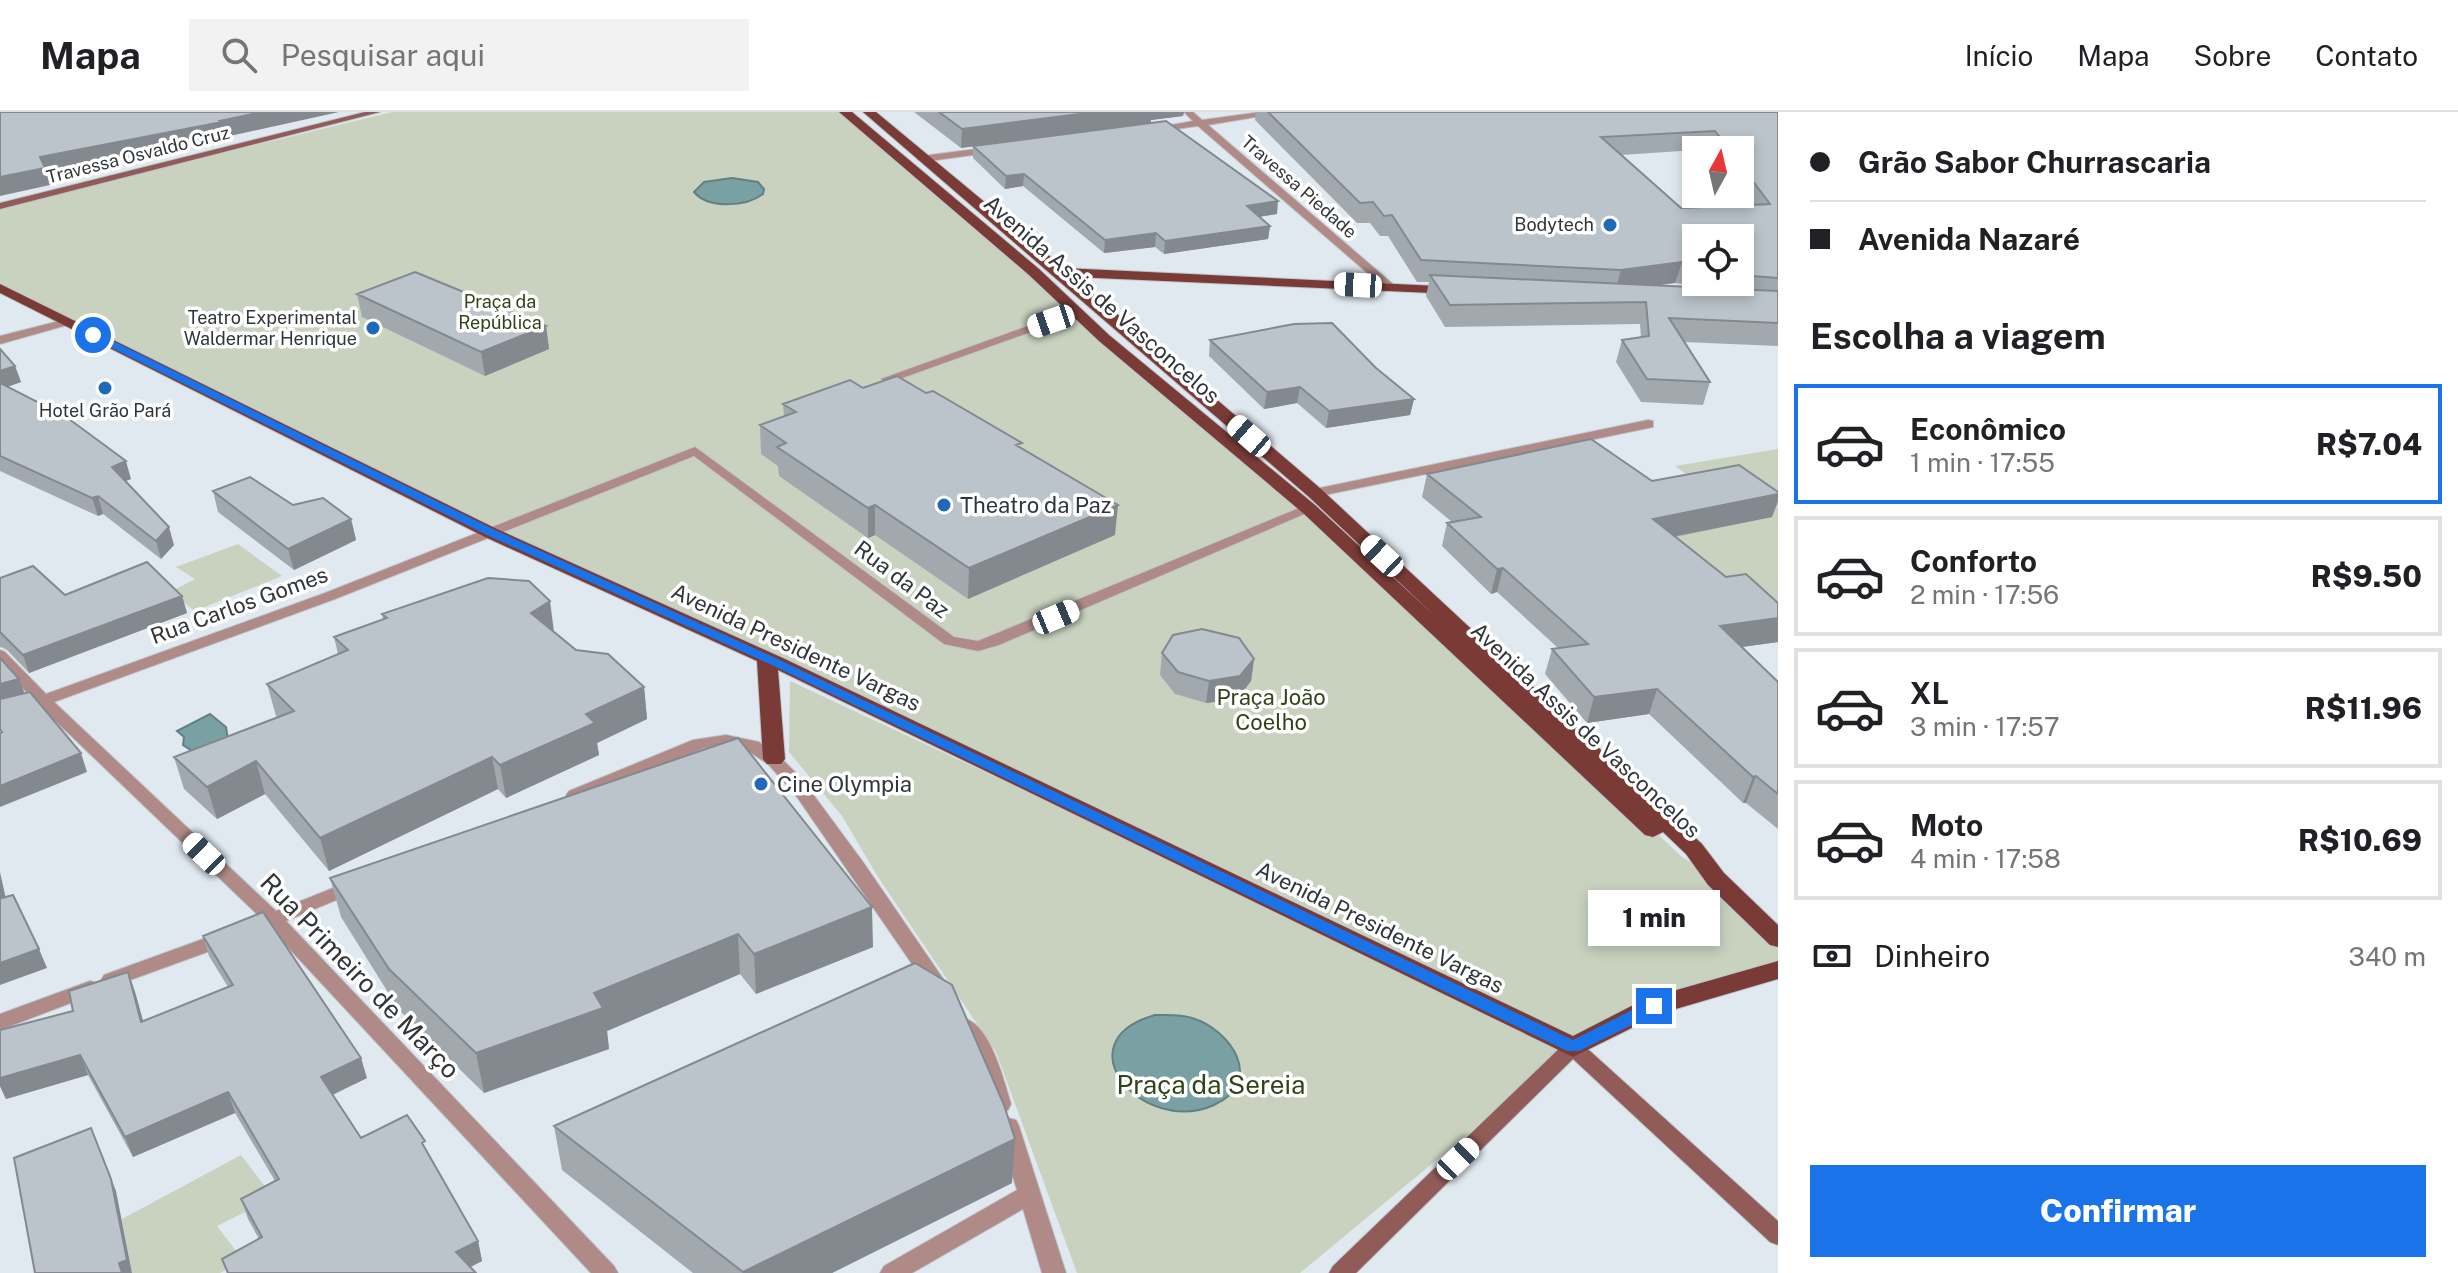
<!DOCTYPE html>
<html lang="pt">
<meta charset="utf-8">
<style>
:root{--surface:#fff;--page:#f2f2f2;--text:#202124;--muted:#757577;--line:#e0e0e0;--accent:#1a73e8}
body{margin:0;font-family:"Public Sans",sans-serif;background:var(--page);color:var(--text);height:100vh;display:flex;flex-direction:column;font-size:30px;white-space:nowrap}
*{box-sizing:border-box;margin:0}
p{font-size:26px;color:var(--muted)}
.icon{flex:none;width:44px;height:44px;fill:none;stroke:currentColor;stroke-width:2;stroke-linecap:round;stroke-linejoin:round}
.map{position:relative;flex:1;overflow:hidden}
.sheet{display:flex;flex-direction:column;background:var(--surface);width:680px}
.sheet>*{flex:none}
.hud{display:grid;align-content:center;height:176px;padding:0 32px;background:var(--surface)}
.needle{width:52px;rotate:8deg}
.buttons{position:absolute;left:1682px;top:24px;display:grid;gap:16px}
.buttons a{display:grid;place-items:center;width:72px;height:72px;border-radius:0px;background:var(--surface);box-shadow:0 4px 12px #0003;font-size:40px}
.end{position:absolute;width:36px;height:36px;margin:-18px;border:10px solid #1a73e8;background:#fff;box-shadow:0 0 0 4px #fff}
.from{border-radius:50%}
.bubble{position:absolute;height:56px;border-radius:0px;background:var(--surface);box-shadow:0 4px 12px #0003;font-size:26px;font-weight:800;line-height:56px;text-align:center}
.car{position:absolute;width:24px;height:48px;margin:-24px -12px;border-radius:10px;box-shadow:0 0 6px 2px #0007;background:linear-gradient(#fff 24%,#345 0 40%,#fff 0 76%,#345 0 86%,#fff 0)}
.hud b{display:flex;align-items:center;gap:28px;height:76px;font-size:30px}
.hud b+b{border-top:2px solid var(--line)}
.hud i{width:20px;height:20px;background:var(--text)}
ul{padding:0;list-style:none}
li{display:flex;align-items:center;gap:24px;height:120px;margin:0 16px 12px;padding:0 16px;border:4px solid var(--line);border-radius:0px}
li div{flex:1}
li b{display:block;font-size:30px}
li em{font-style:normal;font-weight:800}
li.current{border-color:var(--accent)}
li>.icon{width:72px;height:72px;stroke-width:1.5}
h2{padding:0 32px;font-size:36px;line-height:96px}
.pay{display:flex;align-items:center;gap:20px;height:88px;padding:0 32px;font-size:30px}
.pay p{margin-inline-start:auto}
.button{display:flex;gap:16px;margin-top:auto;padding:16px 32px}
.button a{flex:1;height:92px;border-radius:0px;background:var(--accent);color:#fff;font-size:32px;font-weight:800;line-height:92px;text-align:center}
header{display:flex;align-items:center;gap:48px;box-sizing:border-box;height:112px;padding:0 40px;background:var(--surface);border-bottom:2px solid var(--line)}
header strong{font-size:38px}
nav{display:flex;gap:44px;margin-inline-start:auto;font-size:28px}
.search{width:560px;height:72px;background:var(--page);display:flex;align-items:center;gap:20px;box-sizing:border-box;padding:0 28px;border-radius:0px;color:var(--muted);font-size:30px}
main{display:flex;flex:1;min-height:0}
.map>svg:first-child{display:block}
</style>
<header>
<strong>Mapa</strong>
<div class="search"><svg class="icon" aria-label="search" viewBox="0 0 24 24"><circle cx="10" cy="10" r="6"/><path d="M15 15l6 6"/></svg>Pesquisar aqui</div>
<nav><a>Início</a><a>Mapa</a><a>Sobre</a><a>Contato</a></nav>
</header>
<main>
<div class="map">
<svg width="1778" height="1161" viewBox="0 0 1778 1161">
<rect width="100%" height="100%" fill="#e0e9f0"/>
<path fill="#c8d2bf" d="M392 0H845L1309 397 1681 744 1716 767 1778 827V858L1750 865 1573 935 1300 1161H1077L996 940 878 765 842 704 789 640 790 569 1486 894 491 421 0 176V95Z
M1778 337V508L1644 429 1702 374 1675 354Z
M238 432 282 464 195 499 170 480 195 467 176 455Z
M241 1043 274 1086 217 1114 243 1148 220 1161H132L122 1107Z"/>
<path fill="#79a0a3" stroke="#638083" stroke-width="2" d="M732 66 758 70 764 77 763 82C746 95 708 97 694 80L704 70Z
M210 602 226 615 230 640 203 646 183 633 184 625 177 619Z
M1155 903C1168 903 1180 902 1192 906 1232 918 1265 970 1214 993 1144 1025 1060 930 1155 903Z"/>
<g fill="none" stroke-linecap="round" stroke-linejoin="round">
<g stroke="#bdc5cb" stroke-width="2">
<path id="service" d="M1648 308 1653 309V315L1315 385 1308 381 1315 377Z"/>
</g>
<g stroke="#bdc5cb" stroke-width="2">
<path id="minor" d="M1184 0H1193L1202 8 1261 0H1285L1208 13 1394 173V177H1386L1198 14 1154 20 1149 17 1193 9Z
M992 35 995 36V40L922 50 917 47 922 44Z
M1079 201 1085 204 1083 206 1053 212 891 270 887 271 881 267 1047 207Z
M67 207 73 210 71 212 0 232V224Z
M695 335 954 525 978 529 1304 394 1309 393 1316 397 999 533 978 539 944 532 694 344 335 487 54 590 276 799 348 770H360L363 774 360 778 286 809 614 1154 618 1161H591L270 816 250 824 243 822 241 817 243 812 260 805 40 594 0 605V595L32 586 0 552V538L5 540 46 582 325 481Z
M726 623 759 630 781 646 801 666 863 750 946 871 949 876 946 881 939 883 932 881 797 685 769 653 747 638 726 634 704 636 581 687H569L566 683 569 679 693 628Z
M225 819 232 821 234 826 232 831 111 875 104 873 101 868 104 863Z
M90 869 97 871 100 876 97 881 0 918V902Z
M966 907C991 915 1004 969 1011 992L1008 998 1001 1000 994 998 991 992 977 948 956 915 959 910Z
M1008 1006 1016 1008 1019 1014 1066 1161H1042L1023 1097 912 1161H880L884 1154 1017 1078 997 1014 1000 1008Z"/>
</g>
<g stroke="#bdc5cb" stroke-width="2">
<path id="secondary" d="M365 0H380L0 97V91Z
M1573 927 1580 930 1778 1109V1133L1770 1130 1573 947 1356 1161H1329L1333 1154 1566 930Z"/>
</g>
<g stroke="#bdc5cb" stroke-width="2">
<path id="primary" d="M839 0H852L1039 157 1109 223 1315 393 1436 505 1309 385 863 0H876L1064 156 1459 175 1461 178 1454 182 1074 165 1321 377 1702 732 1724 761 1778 813V835L1770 833 1708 773 1686 742 1663 720 1653 725 1645 723 1303 401 1099 229 1029 163Z
M0 172 497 417 785 547 1573 924 1645 887 1778 849V867L1662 901 1573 945 778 558 785 647 781 652H767L763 647 757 549 485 425 0 181Z"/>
</g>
<use href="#service" fill="#af8a86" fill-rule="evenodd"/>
<use href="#minor" fill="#af8a86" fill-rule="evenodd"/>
<use href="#secondary" fill="#915c58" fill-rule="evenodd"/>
<use href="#primary" fill="#7a3b37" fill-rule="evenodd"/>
</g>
<path fill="#a1a9af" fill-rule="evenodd" d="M914 0H1184L1183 4 1151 8V11L1277 102 1259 105 1270 114 1268 127 1164 142 1155 135 1104 141 1023 74 1005 77 973 46V34L961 36Z
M1256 0H1778V234L1684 230 1710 270 1703 293 1641 290 1616 250 1622 228 1641 225 1640 212 1445 215 1426 184 1429 170H1417L1388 124H1380L1370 111H1357L1255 8ZM1696 38H1740V80L1750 93 1681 96 1621 43ZM1696 126H1740V170H1696ZM1675 171 1709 176 1658 173Z
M357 182 546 214 549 237 485 264 362 205Z
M1210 228 1376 256 1414 287 1410 303 1326 316 1297 291 1264 297 1209 244Z
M0 237 15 254 21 270 8 275 131 367 125 369 174 433 161 447 103 402 98 404 0 359Z
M863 276 1022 336 1115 423 968 487 875 423 868 426 779 364 778 354 761 342 760 313 784 304 783 292Z
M1427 362 1652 369 1778 380V389L1772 405 1675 425 1726 465 1778 491V530L1742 535 1778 570V717L1746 691H1743L1649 602 1587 611 1545 562 1552 537 1558 536 1497 480 1491 482 1442 434 1447 411 1452 410 1422 385Z
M213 379 293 393 351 407 356 428 294 458 218 400Z
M0 466 65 483 182 484 187 501 29 561 7 538 1 535 0 536Z
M382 502 554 520 576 538 644 575 647 607 597 631 599 643 506 686 498 677 329 759 265 682 217 707 184 677 174 645 277 606 276 604 267 572 338 542 334 525 383 508Z
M1162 541 1254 547 1251 569 1237 587 1206 591 1175 582 1160 563Z
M330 766 873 835 756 882 740 862 607 919 609 937 484 981 399 898 341 805Z
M203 824 367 966 333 983 361 1026 427 1041 478 1129 482 1149 470 1155 476 1161H227L222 1147 259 1127 248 1107 241 1087 275 1069 235 1001 133 1045 88 963 6 987 0 974V918L73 899 128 860 135 880 143 909 228 875 209 844Z
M554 1014 1012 1071 832 1161H693L562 1058Z"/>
<path fill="#83898e" d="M262 0H339L225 25 226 27 47 62 50 73 0 84V65L40 45Z
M1095 0H1184L1183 4 1151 8V11L961 36 962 17Z
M1024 62 1023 74 1005 77 1006 64Z
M1278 89 1277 102 1245 107 1247 94Z
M1270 114 1268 127 1164 142 1165 129Z
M1156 121 1155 135 1104 141 1105 128Z
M1682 150 1675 171 1615 179 1621 158Z
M546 214 549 237 485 264 481 240Z
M15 254 21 270 0 277V259Z
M1300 275 1297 291 1264 297 1267 280Z
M1414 287 1410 303 1326 316 1329 299Z
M126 349 131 367 118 372 112 355Z
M1778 382V389L1772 405 1645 430 1653 407Z
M98 384 103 402 98 404 92 386Z
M875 393V423L868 426V396Z
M1118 393 1115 423 968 487 969 456Z
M351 407 356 428 294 458 288 437Z
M169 415 174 433 161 447 156 429Z
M1503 456 1497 480 1491 482 1497 457Z
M182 484 187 501 29 561 23 543Z
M550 489 554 520 531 501Z
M1778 506V530L1712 539 1720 514Z
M1254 547 1251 569 1237 587 1206 591 1209 569Z
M19 567 26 585 0 592V572Z
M644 575 647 607 597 631 599 643 506 686 500 653 586 602Z
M1657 577 1649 602 1587 611 1594 585Z
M81 641 87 660 0 695V674Z
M492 645 498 677 329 759 320 726Z
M256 649 265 682 217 707 207 675Z
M1756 664 1746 691H1743L1753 665Z
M0 760 10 805 2 786 0 777Z
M872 795 873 835 756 882 754 842Z
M738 822 740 862 607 919 609 937 484 981 476 941 594 881Z
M39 837 47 856 0 873V851Z
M128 860 135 880 149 930 141 910Z
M80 943 88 963 6 987 0 974V966Z
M361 946 367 966 327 985 321 965Z
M228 980 235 1001 133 1045 125 1025Z
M91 1016 116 1079 132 1161H122L119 1151Z
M1015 1027 1012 1071 832 1161H743V1160Z
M478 1129 482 1149 461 1160 456 1140Z"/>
<path fill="#bbc4cb" stroke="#83898e" stroke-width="2" fill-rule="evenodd" d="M0 0H262L220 9 222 10 40 45 45 56 0 65Z
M939 0H1095L962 17Z
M1268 0H1778V166L1740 163V126H1696V152L1682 150 1621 158 1421 148 1392 103 1384 104 1373 90 1360 91ZM1715 19 1730 38H1740V52L1770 92 1681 96 1601 25Z
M1166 9 1278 89 1247 94 1270 114 1165 129 1156 121 1105 128 1024 62 1006 64 973 34Z
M415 160 546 214 481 240 357 182Z
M1430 163 1778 179V211L1669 206 1710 270 1647 267 1622 228 1649 224 1646 190 1450 193Z
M1332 211 1376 256 1414 287 1329 299 1300 275 1267 280 1210 228 1294 212Z
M0 237 15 254 0 259Z
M897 264 926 281 933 279 1022 331 1016 333 1118 393 969 456 875 393 868 396 777 335 786 331 760 313 796 300 783 292 850 268 863 276Z
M0 271 65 304 126 349 112 355 169 415 156 429 98 384 92 386 0 344Z
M1591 327 1652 369 1739 353 1778 380V382L1653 407 1726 465 1746 462 1778 491V506L1720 514 1778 570V682L1756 664 1753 665 1657 577 1594 585 1552 537 1588 532 1503 456 1497 457 1447 411 1481 405 1427 362Z
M250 365 293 393 323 386 351 407 288 437 213 379Z
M147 450 182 484 23 543 0 520V466L33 454 65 483Z
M488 466 529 469 550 489 531 501 576 538 608 542 644 575 586 602 595 611 500 653 492 645 320 726 256 649 207 675 174 645 294 599 267 572 348 538 334 525 387 506 382 502Z
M1202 517 1239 526 1254 547 1240 564 1209 569 1178 560 1162 541 1173 523Z
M0 546 19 567 0 572Z
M30 580 81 641 0 674V621L2 620 0 617V587Z
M738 626 872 795 754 842 738 822 594 881 603 896 476 941 389 857 330 766Z
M0 777 2 786 13 783 39 837 0 851Z
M263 800 361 946 321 965 361 1026 407 1003 425 1029 422 1031 478 1129 456 1140 476 1161H228L222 1147 262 1125 241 1087 279 1067 228 980 125 1025 80 943 0 966V918L73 899 69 879 128 860 141 910 233 873 203 824Z
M915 851 952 873 1004 993 1015 1027 743 1160 554 1014Z
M91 1016 111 1067 127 1148 119 1151 122 1161H35L14 1046Z"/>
<path fill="#1a73e8" d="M90 221H97L495 418 782 549 1573 928 1648 890H1660L1662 894 1660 899 1579 939H1567L774 554 487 423 90 225Z"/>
<g fill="#1f69b9" stroke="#fff" stroke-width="3">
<circle cx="1610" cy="113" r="8"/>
<circle cx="373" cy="216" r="8"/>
<circle cx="105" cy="276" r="8"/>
<circle cx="944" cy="393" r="8"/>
<circle cx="761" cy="672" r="8"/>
</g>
<g text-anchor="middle" stroke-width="7" stroke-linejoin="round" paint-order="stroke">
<g font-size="18" fill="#313538" stroke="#fff">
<text transform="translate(138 43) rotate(-14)" y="6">Travessa Osvaldo Cruz</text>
<text transform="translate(1299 75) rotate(41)" y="6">Travessa Piedade</text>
</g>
<g font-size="18" fill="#313538" stroke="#fff" text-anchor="end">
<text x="1594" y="119">Bodytech</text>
<text x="357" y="212">Teatro Experimental<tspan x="357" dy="21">Waldermar Henrique</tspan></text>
<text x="105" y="305" text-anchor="middle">Hotel Grão Pará</text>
</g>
<g font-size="18" fill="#2f4418" stroke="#fff">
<text x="500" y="196">Praça da<tspan x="500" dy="21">República</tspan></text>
</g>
<g font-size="22" fill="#313538" stroke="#fff">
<text transform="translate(1102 187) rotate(41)" y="8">Avenida Assis de Vasconcelos</text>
<text transform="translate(902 467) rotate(37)" y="8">Rua da Paz</text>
<text transform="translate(239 493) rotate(-20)" y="8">Rua Carlos Gomes</text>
<text transform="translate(796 535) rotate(25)" y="8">Avenida Presidente Vargas</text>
<text transform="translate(1586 618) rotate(43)" y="8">Avenida Assis de Vasconcelos</text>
<text transform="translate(1380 815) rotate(26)" y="8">Avenida Presidente Vargas</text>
</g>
<g font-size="22" fill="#313538" stroke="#fff" text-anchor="start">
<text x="960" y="401">Theatro da Paz</text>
<text x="777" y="680">Cine Olympia</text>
</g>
<g font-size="22" fill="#2f4418" stroke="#fff">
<text x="1271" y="593">Praça João<tspan x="1271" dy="25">Coelho</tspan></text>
</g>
<g font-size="26" fill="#313538" stroke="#fff">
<text transform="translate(360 864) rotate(46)" y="9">Rua Primeiro de Março</text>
</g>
<g font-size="26" fill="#2f4418" stroke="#fff">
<text x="1211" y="982">Praça da Sereia</text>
</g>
</g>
</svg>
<div class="buttons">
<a><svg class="needle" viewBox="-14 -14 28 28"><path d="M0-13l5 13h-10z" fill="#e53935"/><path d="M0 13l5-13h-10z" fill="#757577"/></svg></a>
<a><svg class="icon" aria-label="locate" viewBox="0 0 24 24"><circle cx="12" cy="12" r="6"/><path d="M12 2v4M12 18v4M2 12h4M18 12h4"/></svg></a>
</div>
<i class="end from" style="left:93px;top:223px"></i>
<i class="end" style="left:1654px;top:894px"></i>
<div class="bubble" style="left:1588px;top:778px;width:132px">1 min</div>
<i class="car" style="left:1358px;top:173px;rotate:273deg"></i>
<i class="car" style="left:1051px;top:209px;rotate:251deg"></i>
<i class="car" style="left:1249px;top:324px;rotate:311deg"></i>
<i class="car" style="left:1382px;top:444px;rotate:313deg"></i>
<i class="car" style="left:1056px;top:505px;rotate:67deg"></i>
<i class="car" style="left:204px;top:742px;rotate:314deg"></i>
<i class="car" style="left:1458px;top:1047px;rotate:46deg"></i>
</div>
<section class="sheet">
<div class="hud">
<b><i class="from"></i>Grão Sabor Churrascaria</b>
<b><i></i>Avenida Nazaré</b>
</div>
<h2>Escolha a viagem</h2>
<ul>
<li class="current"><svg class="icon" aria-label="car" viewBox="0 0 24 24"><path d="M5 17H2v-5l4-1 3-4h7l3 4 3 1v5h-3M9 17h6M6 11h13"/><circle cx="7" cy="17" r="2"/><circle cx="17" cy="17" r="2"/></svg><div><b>Econômico</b><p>1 min · 17:55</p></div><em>R$7.04</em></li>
<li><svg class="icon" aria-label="car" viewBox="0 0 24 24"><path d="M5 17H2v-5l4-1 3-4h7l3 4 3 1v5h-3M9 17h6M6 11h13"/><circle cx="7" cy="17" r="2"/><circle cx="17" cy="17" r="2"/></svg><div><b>Conforto</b><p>2 min · 17:56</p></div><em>R$9.50</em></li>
<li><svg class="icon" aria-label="car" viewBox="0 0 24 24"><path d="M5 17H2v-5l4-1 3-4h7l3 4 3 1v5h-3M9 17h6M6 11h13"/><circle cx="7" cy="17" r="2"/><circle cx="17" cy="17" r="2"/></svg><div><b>XL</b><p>3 min · 17:57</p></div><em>R$11.96</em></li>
<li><svg class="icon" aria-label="car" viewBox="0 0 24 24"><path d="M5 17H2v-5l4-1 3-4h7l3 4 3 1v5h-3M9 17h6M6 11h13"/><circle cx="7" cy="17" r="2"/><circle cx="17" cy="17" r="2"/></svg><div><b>Moto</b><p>4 min · 17:58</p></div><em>R$10.69</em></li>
</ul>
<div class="pay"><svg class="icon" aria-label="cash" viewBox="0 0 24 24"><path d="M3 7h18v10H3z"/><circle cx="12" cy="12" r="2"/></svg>Dinheiro<p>340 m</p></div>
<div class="button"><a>Confirmar</a></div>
</section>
</main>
